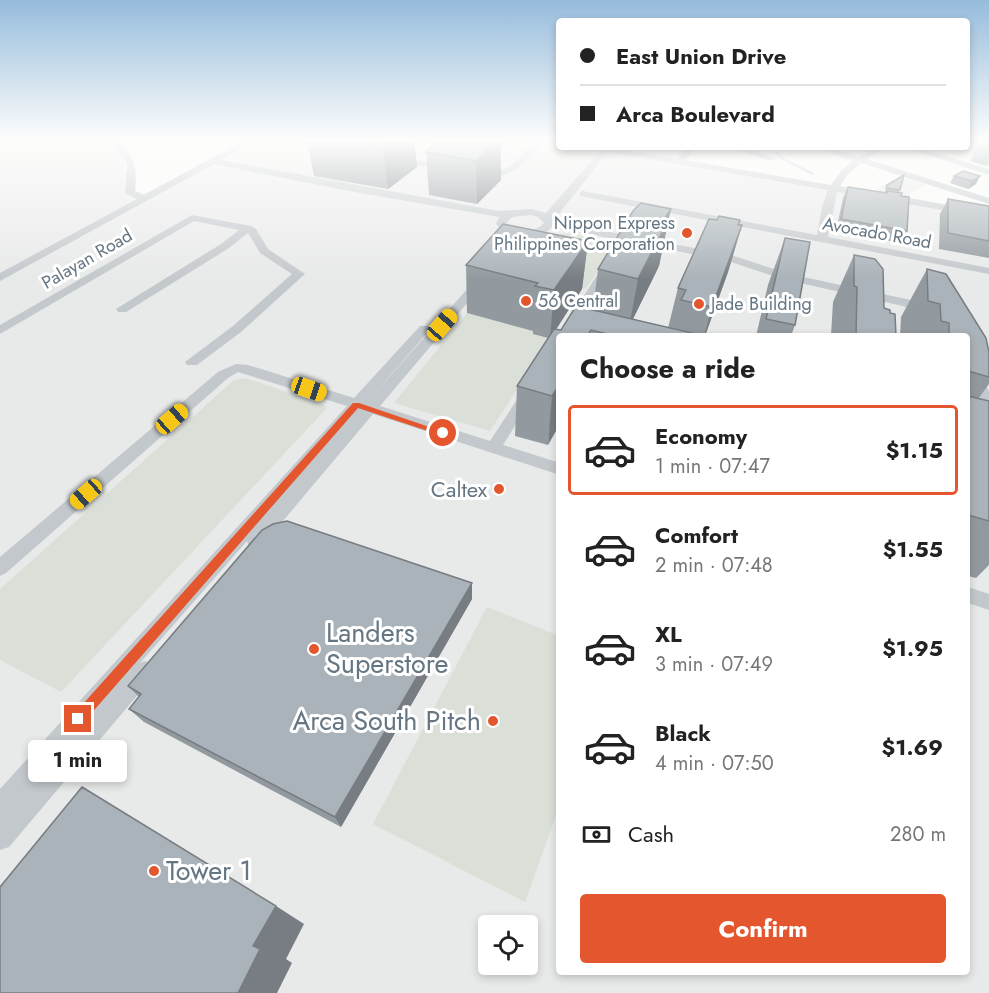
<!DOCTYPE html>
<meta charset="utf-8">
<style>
:root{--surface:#fff;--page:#f2f2f2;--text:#222;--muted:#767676;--line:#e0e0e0;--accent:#e4572e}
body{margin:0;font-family:Jost,sans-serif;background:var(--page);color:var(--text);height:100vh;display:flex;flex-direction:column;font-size:22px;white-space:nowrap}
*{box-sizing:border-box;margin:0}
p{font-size:20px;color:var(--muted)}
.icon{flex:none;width:33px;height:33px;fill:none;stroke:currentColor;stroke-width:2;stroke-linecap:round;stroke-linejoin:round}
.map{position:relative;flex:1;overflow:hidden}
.details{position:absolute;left:556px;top:333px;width:414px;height:642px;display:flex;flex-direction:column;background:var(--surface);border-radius:6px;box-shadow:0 3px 9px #0003}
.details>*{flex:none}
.banner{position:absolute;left:556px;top:18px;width:414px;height:132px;border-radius:6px;box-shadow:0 3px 9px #0003;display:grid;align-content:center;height:132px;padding:0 24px;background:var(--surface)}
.buttons{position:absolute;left:478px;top:915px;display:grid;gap:12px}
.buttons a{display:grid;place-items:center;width:60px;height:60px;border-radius:6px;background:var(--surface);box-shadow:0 3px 9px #0003;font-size:30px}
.end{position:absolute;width:27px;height:27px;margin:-14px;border:8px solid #e4572e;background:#fff;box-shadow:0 0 0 3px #fff}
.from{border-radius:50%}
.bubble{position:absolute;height:42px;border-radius:6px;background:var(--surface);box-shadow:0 3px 9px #0003;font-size:20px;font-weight:700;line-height:42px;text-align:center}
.car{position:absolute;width:18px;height:36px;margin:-18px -9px;border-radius:8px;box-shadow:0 0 4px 2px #0007;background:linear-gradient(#f5c518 24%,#345 0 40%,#f5c518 0 76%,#345 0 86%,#f5c518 0)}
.banner b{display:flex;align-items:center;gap:21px;height:57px;font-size:22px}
.banner b+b{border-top:2px solid var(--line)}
.banner i{width:15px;height:15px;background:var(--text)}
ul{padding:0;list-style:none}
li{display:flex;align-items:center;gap:18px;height:90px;margin:0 12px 9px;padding:0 12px;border:3px solid transparent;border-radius:6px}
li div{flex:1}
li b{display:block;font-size:22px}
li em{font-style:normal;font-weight:700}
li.current{border-color:var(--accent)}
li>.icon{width:54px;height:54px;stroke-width:1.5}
h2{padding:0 24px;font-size:27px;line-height:72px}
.pay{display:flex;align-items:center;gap:15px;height:66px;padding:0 24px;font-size:22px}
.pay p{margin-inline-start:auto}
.primary-button{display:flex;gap:12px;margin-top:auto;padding:12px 24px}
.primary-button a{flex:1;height:69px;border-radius:6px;background:var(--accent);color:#fff;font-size:24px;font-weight:700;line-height:69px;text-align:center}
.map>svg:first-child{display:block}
</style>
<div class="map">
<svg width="989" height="993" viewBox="0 0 989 993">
<rect width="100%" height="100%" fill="#fafaf8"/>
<path fill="#e8e9e9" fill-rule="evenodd" d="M0 141H108L124 160 126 173 125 188 144 194 245 141H559L560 147H604L989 214V993H0ZM560 336H968V972H560ZM489 926H528V964H489Z
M900 176 925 184 911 193 909 198 878 193 879 188Z"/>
<path fill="#dadfd7" d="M565 232 610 240 615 245 586 289 502 270 538 241Z
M467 313 535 331 550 339 490 431 394 403Z
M245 378 325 405 326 409 61 692 0 660V589L233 381Z
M487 607 559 636V807L525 902 373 824Z"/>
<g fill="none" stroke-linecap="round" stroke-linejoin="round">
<path stroke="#bbc7cb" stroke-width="2" d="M772 147 783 159 813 174"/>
<g stroke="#b5babe" stroke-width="2">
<path id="major" d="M975 141H989V147Z"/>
</g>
<path fill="#c3c8cc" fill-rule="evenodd" d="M110 141H119C134 157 138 169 135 191L144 195 243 141H253L221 160 499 211 531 209 546 213 600 151 590 147H609L677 159 687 147H696L685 160 831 185 841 171 853 161 815 147H828L859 157 876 147H886L867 159 989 198V204L861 163 847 175 840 186 989 212V218L837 192 828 237 989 268V274L580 196V192L583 191 817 235 822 207 828 190 608 152 553 221 731 255 789 274 911 300 937 313 959 336H946L928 318 903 306 782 279 728 261 552 227C538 244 509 239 496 224L499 217 349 191 214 164 0 281V273L137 199 125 193 127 164ZM531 215 538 217 544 223C533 234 518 233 506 223L512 217Z
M535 141H544C529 160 501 190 474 173 481 169 489 172 498 171 514 168 525 152 535 141Z
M555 141H560V144L556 143Z
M729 147H742L775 158 771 161Z
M903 147H916L989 169V175Z
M394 156 448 165 453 168 448 171 391 161 390 159Z
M192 215 251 226 256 229 268 249 305 274 241 332 197 365H187L185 362 233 326 292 274 260 253 248 233 229 248 126 312H118L116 309 221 244 239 230 194 221 0 334V325Z
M607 265 613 268 570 336H560L559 339 558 336 603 266Z
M481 277 485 278V282L380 406 490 441 522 392H532L534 395 503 445 560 463V475L373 414 261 547 255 549 249 547 247 541 140 663 145 661 152 664 155 671 152 678 9 847 0 850V789L347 406 238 372 228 378 6 573 0 576V557L218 372 236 364 248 365 354 398 420 326H428L430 329 428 332 367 402 477 278Z
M968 355 975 359 989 392V427L982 422C977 400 966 377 968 355Z
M968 587 989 594V610L968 603Z"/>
<use href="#major" fill="#fff" fill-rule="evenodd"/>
</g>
<path fill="#929a9f" d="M307 141H414L417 167 388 189 314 176Z
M501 141V180L477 204 429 195 426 152Z
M989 141V164L986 166 970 161 977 147Z
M963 171 976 184 968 189 950 183 954 176Z
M887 185 900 190 899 193 901 196 907 231 901 243 836 231 843 198 848 187 886 193 887 192H885Z
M948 199 989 206V258L939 249 940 214Z
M668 219 659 266 633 319 668 328 678 288 738 225H742L728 272 705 336H560L548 445 515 436 517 386 548 338 533 334V331L467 313 466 265 588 241 582 289 556 329 561 330 593 310 598 269Z
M785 238 795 325 791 336H756L768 285Z
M854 255 884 308 890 313 896 336H834L831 335 833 302Z
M927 269 989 352V384L978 399 989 521V565L976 578 968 576V336H900L901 317Z
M472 583V599L341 827 144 722 129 709 139 697 128 686Z"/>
<path fill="#777d82" d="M390 141H414L417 167 388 189 383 146Z
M497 141H501V180L477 204 476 161Z
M980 176 976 184 968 189 972 181Z
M671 209 659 266 629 327 638 279 665 218Z
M742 225 728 272 705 336H704L712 307Z
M588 241 582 289 550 339 554 290Z
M560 384V424L548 445 552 396Z
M472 583V599L341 827 335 817Z
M276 906 304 924 286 959 292 963 277 993H238L253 946Z"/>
<path fill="#aab3b9" stroke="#777d82" stroke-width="1.5" d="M351 141H390L383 146Z
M439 141H497L476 161 426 152Z
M988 141H989V150L977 147Z
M963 171 980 176 972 181 954 176Z
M904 175 900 190 886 188 887 185Z
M848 187 887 193V191L902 193 901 196 909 197 907 231 841 219Z
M948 199 989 206V241L948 233Z
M641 203 671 209 665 218 669 219 638 279 598 269 633 211Z
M719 216 740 220 738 225H742L712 307 681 300 686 290 678 288 709 219 717 220Z
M503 224 588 241 554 290 535 286 538 283 466 265Z
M785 238 810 242 795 325 766 319Z
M854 255 875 259 883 269 884 308 890 310V313L895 314 896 336H856L857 287 854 286Z
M927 269 946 274 986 338 989 352V377L968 371V336H949V323L941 321 940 304 928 301Z
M576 306 692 333 691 336H616L591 330 587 336H560V384L552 396 517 386 554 329 561 330Z
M968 396 989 401V521L968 515Z
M287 521 472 583 335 817 129 709 141 694 128 686 262 530 273 524Z
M82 787 276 906 253 946 260 949 238 993H0V887Z"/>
<linearGradient id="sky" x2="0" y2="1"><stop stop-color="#96bcdc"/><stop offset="0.5" stop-color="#fdfdfc"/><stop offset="1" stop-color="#fdfdfc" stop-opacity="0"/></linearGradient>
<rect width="989" height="280" fill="url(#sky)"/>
<path fill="#e4572e" d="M353 403H359L447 433 443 436 358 408 82 724 78 726 73 724 71 719 73 715Z"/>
<g fill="#e4572e" stroke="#fff" stroke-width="2">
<circle cx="687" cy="233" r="6"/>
<circle cx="526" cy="301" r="6"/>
<circle cx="699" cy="304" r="6"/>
<circle cx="499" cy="489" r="6"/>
<circle cx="314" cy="649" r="6"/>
<circle cx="493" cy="721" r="6"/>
<circle cx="154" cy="871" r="6"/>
</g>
<g text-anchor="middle" stroke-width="6" stroke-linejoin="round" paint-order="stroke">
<g font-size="18" fill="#657683" stroke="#fff" text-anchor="start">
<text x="675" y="229" text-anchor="end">Nippon Express<tspan x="675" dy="21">Philippines Corporation</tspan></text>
<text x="538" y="307">56 Central</text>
<text x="711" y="310">Jade Building</text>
</g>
<g font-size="18" fill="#657683" stroke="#fff">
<text transform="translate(877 233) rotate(10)" y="6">Avocado Road</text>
<text transform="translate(87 259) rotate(-30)" y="6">Palayan Road</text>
</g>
<g font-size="22" fill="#657683" stroke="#fff" text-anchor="end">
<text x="487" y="497">Caltex</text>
</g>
<g font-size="27" fill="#657683" stroke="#fff" text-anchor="start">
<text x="326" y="642">Landers<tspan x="326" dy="31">Superstore</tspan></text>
<text x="481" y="730" text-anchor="end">Arca South Pitch</text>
<text x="166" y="880">Tower 1</text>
</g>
</g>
</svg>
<div class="buttons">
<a><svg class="icon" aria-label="locate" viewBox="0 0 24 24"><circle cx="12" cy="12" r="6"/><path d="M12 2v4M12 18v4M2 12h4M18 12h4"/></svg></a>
</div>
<i class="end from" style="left:443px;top:433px"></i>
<i class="end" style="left:78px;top:719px"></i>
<div class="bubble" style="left:28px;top:740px;width:99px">1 min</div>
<i class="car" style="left:442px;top:325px;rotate:41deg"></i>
<i class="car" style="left:309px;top:389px;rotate:109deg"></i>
<i class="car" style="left:172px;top:419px;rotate:49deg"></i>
<i class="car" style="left:86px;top:494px;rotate:229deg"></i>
<div class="banner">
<b><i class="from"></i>East Union Drive</b>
<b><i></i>Arca Boulevard</b>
</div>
<section class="details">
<h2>Choose a ride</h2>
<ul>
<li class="current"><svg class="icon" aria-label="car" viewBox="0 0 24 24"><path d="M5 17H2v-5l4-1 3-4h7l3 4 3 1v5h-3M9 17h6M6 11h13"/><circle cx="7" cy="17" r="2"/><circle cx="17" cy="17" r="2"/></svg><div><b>Economy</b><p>1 min · 07:47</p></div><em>$1.15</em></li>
<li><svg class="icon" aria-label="car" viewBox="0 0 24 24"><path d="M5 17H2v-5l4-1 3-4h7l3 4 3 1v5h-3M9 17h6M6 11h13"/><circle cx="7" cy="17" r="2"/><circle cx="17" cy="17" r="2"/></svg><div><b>Comfort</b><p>2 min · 07:48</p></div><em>$1.55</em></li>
<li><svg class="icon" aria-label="car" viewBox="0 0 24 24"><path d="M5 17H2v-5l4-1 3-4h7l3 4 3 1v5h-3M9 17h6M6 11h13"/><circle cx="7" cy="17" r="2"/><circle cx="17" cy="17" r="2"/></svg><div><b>XL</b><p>3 min · 07:49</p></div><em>$1.95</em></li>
<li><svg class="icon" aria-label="car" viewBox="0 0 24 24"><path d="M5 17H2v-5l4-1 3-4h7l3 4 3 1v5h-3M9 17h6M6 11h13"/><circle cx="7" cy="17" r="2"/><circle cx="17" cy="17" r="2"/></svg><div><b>Black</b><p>4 min · 07:50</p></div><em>$1.69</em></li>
</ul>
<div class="pay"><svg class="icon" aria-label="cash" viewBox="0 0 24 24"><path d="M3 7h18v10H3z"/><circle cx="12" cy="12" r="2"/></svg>Cash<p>280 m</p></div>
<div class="primary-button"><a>Confirm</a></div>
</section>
</div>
